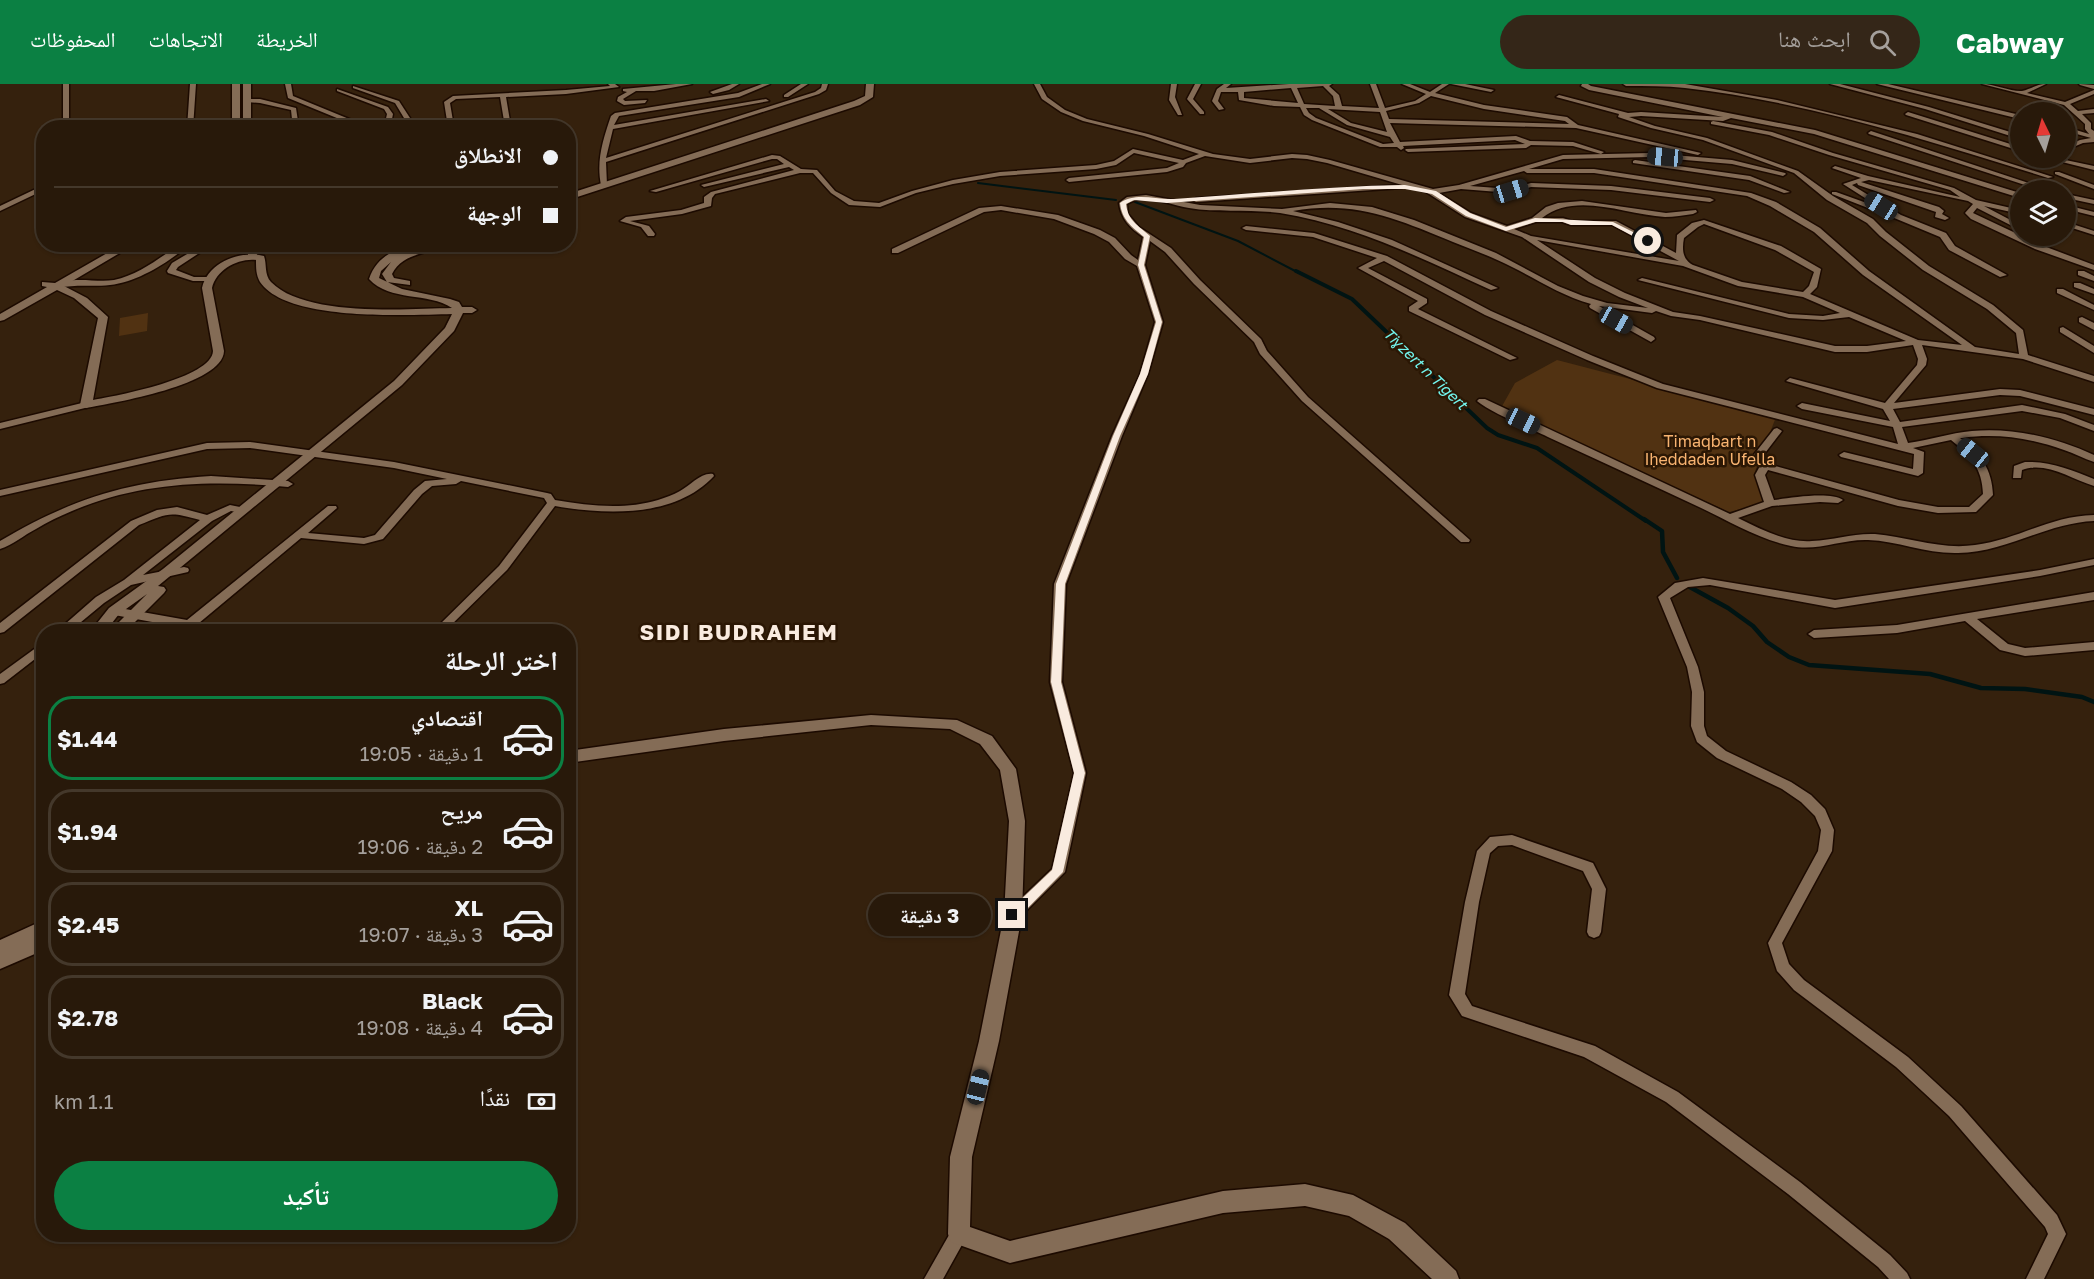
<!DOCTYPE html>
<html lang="ar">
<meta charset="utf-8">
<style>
:root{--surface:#28190a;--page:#342618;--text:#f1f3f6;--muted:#a5a09c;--line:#44382b;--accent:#0b8043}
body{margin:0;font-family:"Golos Text","Noto Naskh Arabic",sans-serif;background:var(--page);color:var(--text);direction:rtl;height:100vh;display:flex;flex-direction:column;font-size:22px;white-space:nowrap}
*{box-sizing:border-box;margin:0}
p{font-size:20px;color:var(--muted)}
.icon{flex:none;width:33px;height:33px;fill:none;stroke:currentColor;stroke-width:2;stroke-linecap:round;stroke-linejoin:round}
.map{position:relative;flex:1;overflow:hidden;direction:ltr}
.sheet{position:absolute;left:36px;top:540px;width:540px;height:618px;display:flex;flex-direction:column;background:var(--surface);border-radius:24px;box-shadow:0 2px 4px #0004,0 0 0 2px var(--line);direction:rtl}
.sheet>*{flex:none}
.banner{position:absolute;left:36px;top:36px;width:540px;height:132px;border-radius:24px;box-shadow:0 2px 4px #0004,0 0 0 2px var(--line);direction:rtl;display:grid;align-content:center;height:132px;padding:0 18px;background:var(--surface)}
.needle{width:39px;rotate:355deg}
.controls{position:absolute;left:2010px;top:18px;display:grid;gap:12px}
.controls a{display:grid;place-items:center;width:66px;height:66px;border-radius:50%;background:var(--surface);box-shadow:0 2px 4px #0004,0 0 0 2px var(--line);font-size:30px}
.end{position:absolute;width:27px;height:27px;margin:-14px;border:8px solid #f9ebdf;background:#111;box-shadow:0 0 0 3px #111}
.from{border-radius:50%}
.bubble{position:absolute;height:42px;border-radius:21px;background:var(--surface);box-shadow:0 2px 4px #0004,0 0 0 2px var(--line);font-size:20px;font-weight:700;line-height:42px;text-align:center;direction:rtl}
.car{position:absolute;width:18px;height:36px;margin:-18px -9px;border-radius:8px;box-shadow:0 0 4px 2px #0007;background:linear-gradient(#222 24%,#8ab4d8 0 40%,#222 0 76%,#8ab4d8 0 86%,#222 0)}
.banner b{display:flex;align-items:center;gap:21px;height:57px;font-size:22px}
.banner b+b{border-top:2px solid var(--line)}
.banner i{width:15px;height:15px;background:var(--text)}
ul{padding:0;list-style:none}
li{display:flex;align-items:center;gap:18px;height:84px;margin:0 12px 9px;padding:0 6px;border:3px solid var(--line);border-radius:24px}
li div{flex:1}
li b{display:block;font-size:22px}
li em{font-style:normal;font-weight:700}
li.selected{border-color:var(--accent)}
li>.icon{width:54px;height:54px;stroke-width:1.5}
h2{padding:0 18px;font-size:27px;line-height:72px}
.pay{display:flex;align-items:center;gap:15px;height:66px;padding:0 18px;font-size:22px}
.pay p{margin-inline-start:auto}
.primary-button{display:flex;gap:12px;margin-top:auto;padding:12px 18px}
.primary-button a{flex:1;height:69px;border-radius:36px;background:var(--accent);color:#fff;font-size:24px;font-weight:700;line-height:69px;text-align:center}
header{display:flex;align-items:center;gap:36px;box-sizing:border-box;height:84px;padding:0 30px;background:var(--accent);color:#fff}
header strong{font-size:28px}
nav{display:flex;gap:33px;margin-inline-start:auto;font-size:21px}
.search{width:420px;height:54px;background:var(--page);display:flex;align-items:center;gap:15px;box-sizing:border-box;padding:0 21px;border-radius:33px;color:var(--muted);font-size:22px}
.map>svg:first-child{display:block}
</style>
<header>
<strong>Cabway</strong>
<div class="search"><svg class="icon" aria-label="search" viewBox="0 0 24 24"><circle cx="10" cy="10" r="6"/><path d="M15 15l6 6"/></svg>ابحث هنا</div>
<nav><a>الخريطة</a><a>الاتجاهات</a><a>المحفوظات</a></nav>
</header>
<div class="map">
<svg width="2094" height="1195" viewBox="0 0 2094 1195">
<rect width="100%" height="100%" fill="#35210d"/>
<path fill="#513212" d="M148 229 147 247 119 252 120 234Z
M1557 276 1776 333 1754 390 1766 419 1729 428 1501 324 1515 299Z"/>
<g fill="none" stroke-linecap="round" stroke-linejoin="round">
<path stroke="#001413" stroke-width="2" d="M978 99 1116 116
M1135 118 1238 157 1299 189"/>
<path stroke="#001413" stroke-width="4" d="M1296 187 1352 215 1487 344 1498 351 1537 364 1646 437"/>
<path stroke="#001413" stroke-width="4.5" d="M1644 435 1662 447 1663 468 1677 494
M1688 502 1728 524 1753 542 1767 558 1789 573 1809 581 1930 590 1981 604 2025 605 2082 613 2094 618"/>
<g stroke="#1c0a00" stroke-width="3">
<path id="minor" d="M63 0H69V44H63Z
M190 0H196L193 44H187Z
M285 0H291L293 12 354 37 356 40 352 44H344L349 39 288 14Z
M608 0H615L619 3 566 10 506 13 510 37 504 44H497L504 37 500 13 456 15 450 19 453 37 447 44H440L447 37 444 18 453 12 566 6 610 2Z
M676 0H692L654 7H636L623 15 625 17 647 16 645 19 624 21 617 17 618 13 627 8 623 7V5Z
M732 0H739L729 6 713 10 710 8Z
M762 0H770L739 13 619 32 614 41 766 15 769 17 613 45 606 74 815 8 821 4 822 0H828L826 6 819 10 606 78 607 101 604 103 601 101C596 77 603 55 611 32L615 29 738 9Z
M801 0H808L788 13H784V11Z
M1034 0H1040L1047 13 1065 26 1087 35 1148 50 1213 70 1250 75 1292 70 1307 71 1330 76 1433 105 1459 101 1563 71 1650 69 1732 76 1785 89 1786 90 1783 92 1732 80 1650 73 1563 75 1529 85H1594L1751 109 1776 118 1820 144 1869 187 1975 263 2019 270 2016 249 1987 225 1923 186 1880 152 1867 139 1827 116 1794 89 1703 56 1651 44 1618 33 1619 30 1556 13 1559 11 1628 29 1641 28 1723 33 1589 6 1581 2 1582 0H1588L1591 2 1815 46 2020 109V113H2017L1814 50 1731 34 1723 37 1641 32 1629 33 1655 42 1707 54 1798 87 1833 112 1873 135 1886 148 1929 182 1993 221 2023 246 2028 271 2094 292V298L2023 275 1922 261 1927 275 1926 281 1894 319 2000 305 2020 306 2094 325V331L2020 312 2000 311 1893 325 1900 338 2022 321 2065 330 2094 341V347L2060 334 2022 327 1902 343 1908 359C1929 356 1950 349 1972 347 2013 343 2057 354 2094 371V378C2084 375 2074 369 2064 366 2031 354 1996 349 1962 354H1960C1981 370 1992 385 1993 411L1976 428 1938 429 1898 422 1768 386 1765 391 1774 416C1790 414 1830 407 1843 416L1838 419 1820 418 1772 422 1738 434C1761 445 1786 459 1812 457 1834 456 1853 449 1875 450 1909 453 1941 466 1975 461 2017 456 2049 432 2094 431V437C2046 439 2005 469 1958 469 1927 470 1898 457 1868 456 1841 455 1817 468 1791 462 1758 455 1729 437 1699 423 1650 400 1600 377 1550 354 1532 345 1491 329 1477 317L1479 315H1485L1730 430 1764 418 1755 391 1760 382 1752 373 1774 345 1777 344 1782 347 1762 373 1768 380 1899 416 1938 423H1969L1983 410C1982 384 1971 372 1951 356L1913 364 1924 368 1923 389 1918 392 1841 373 1839 371 1844 368 1913 385 1914 370 1657 304 1587 276 1485 231 1384 177 1368 184 1427 215V219L1418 225 1517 274 1510 276 1409 227V223L1418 217 1358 184 1377 174 1313 153 1246 146 1242 144 1246 142 1314 149 1387 172 1491 227 1593 272 1663 300 1898 360 1893 343 1802 325 1797 322 1802 319 1890 337 1883 325 1786 297 1790 294 1885 319 1917 281 1918 275 1913 261 1867 268H1835L1700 236 1671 232 1656 227 1652 229 1599 222 1654 253 1655 255 1651 258 1590 224 1589 222 1591 220C1562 212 1538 196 1512 183 1493 173 1473 166 1453 158 1397 135 1355 116 1293 127L1338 138 1392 156 1498 204 1491 206C1423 175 1355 141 1280 129 1250 125 1219 129 1189 124 1169 121 1145 108 1127 120L1128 130 1139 143 1171 164 1200 196 1261 255 1267 267 1308 313 1470 456 1469 458H1461L1302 317 1260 270 1254 258 1194 200 1165 168 1150 157 1145 181 1163 238 1148 290 1122 352 1066 500 1062 598 1086 689 1065 788 1018 835 1013 837 1008 835 1006 831 1008 827 1052 785 1074 689 1050 598 1054 500 1112 352 1140 290 1155 238 1137 182 1125 175 1109 158 1094 150 1054 135 1001 126 984 128 898 169H892V165L979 124 1001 122 1058 131 1100 146 1115 154 1131 171 1138 176 1143 153C1130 144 1121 135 1119 119L1127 113 1146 111 1200 121 1282 125 1330 119 1372 123 1414 136 1496 169 1558 202 1583 212 1607 219 1648 224 1619 213 1589 198 1522 153 1465 133 1426 108 1327 79 1307 75 1292 74 1250 79 1205 72 1186 79 1183 83 1167 88 1069 98 1066 96 1069 94 1167 84 1179 79 1134 69 1116 81 1096 85 1000 92 953 100 916 109 880 123 849 121 831 109 813 89H800L715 110 712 114 711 122 682 130 630 137 649 142 655 150 654 152H648L641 143 620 137 626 133 681 126 704 119V113L711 108 794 86 789 83 704 103 701 101 784 80 777 75H772L656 108 650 107 772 71 780 72 801 85 817 86 835 107 854 117 879 119 912 107 953 96 1000 88 1096 81 1114 77 1133 65 1183 76 1199 70 1144 52 1083 37 1061 28 1042 15ZM1524 87 1527 89H1594L1747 112 1770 122 1814 148 1863 191 1962 261 1918 256 1810 210 1817 203 1821 185 1781 162 1704 136 1692 139 1677 151 1676 169 1616 137H1572L1563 134H1542C1576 107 1626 131 1665 133 1674 133 1684 131 1693 130L1697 128 1696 126 1666 129 1582 117 1558 119 1546 123 1532 134 1507 142 1471 129 1439 109 1461 105 1511 109 1531 103 1611 106 1710 118 1714 116 1710 114 1611 102 1531 99 1511 105 1470 102ZM1536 138H1562L1571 141H1612L1679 177 1531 152 1514 145ZM1704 140 1775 166 1814 188 1809 202 1803 208 1742 198 1693 181C1682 175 1682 165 1684 154L1698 143ZM1537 156 1683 182 1738 202 1803 213 1840 229 1823 232 1789 230 1642 194 1638 196 1789 234 1823 236 1849 233 1906 257 1867 262H1835L1700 232 1673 228 1625 209 1595 194Z
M1171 0H1177L1175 13 1182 31H1178L1169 16Z
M1195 0H1201L1193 15 1204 28V30H1200L1187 15Z
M1224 0H1231L1226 4 1289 0H1332L1329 2 1339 11 1342 22 1379 24 1370 0H1376L1385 24 1415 17 1426 10 1402 0H1410L1430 8 1442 0H1449L1435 9 1484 21 1567 33 1578 41 1701 69 1698 71 1576 44 1390 39 1400 58 1516 52 1530 57 1573 58 1604 68 1601 70 1573 62 1531 61 1526 64 1408 68 1405 66 1406 65 1525 60 1515 56 1403 62 1404 64 1401 66 1397 63H1380L1312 36 1304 31 1300 23 1274 22 1239 16 1238 8H1221L1218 17 1224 25 1219 26 1212 17 1217 5ZM1323 2 1333 12 1335 22 1304 20 1297 4ZM1291 4 1298 19 1244 14V8ZM1431 12 1484 25 1565 37 1569 40 1389 35 1386 27 1419 19ZM1306 24H1319L1347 41 1390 53 1394 59 1383 60 1316 34 1309 29ZM1328 25 1380 28 1387 48 1351 39Z
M1451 0H1465L1494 6 1491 8Z
M1623 0H1685L1777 16 1917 50 2053 93 2048 94C1930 57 1809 18 1685 4 1666 2 1646 2 1626 2Z
M1830 0H1840L1929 23 2020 51V55L1925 25Z
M1877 0H1888L2020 31V35Z
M1982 0C1994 0 2012 8 2022 7 2031 5 2037 0 2046 0L2027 9 2065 18 2094 6V10L2070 20 2078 27 2094 25V29L2082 30 2091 39V45L2094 47V58L2083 59 2066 66V62L2080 56 2091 54 2066 47V43L2089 50 2085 45V40L2064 21Z
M2079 0 2094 1V5L2080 1Z
M353 2 399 17 410 34 404 44H397L404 34 395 19 353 4Z
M337 5 388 23 393 30 391 40 387 44H379L385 39 387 30 384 25 337 7Z
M248 15H260L296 24 299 44H293L291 26 260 19 246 18Z
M1908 28 2020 63V67L1906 31 1905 30Z
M1713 37 1772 48 1833 69 1954 104 1976 116 2020 126V130L1984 122 2020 141V146L1977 124 1973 129 2041 161 2094 181V186L2035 165 1971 135 1965 129 1973 120 1968 117 1869 96 1861 98 1939 123 1944 127 1942 130 1949 134 1945 136 1935 133 1936 128 1933 127 1858 101 1857 99 1852 101 1901 131 1946 149 1955 162 2007 191 2000 193 1949 166 1940 153 1887 131V128L1843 100 1861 94 1832 84 1835 82 1868 92 1960 113 1950 106 1829 71 1769 51 1711 40V38Z
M1871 47 2047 105 2049 106H2040L1869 50 1868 49Z
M2046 74H2056L2094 82V86Z
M1635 76 1750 92 1790 108 1784 109 1749 96 1633 79V77Z
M2055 88H2059L2094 101V105L2055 90Z
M44 101V106L0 127V122Z
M1400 101 1403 103 1402 104 1196 118 1192 116 1196 114Z
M1832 108H1836L1875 122 1868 124 1832 110Z
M2066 110 2094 116V120L2066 114Z
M2066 121 2094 128V132L2066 125Z
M2066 138 2094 147V151L2066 142Z
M2032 152H2041L2053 158 2046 160Z
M92 160H106L115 164 111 166Z
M181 160H190C169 178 138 198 110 201 92 203 76 200 58 204L54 202C71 191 95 199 114 196 139 191 160 173 181 160Z
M204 160H213L178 183 176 186 194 193H212V197H193L168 189 167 187 172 179Z
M258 160H266L254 174H248V170Z
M2078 187H2084L2094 192V197L2078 191Z
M2074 199H2080L2094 205V210L2074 203Z
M2057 205H2063L2094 221V226L2057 209Z
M2082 233 2094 239V246L2079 238V234Z
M2063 243 2094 262V269L2060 248V244Z
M86 318 91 321 89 323 0 345V339Z
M250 358 394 378 547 409 551 410 555 416C589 422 625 426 658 416 666 413 673 411 680 407 690 402 701 388 713 390L714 392C675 434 606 431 555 422L507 486 444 548H432L499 482 547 419 544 414 461 397 456 400 432 402 422 410 383 455 364 460 301 454 199 539 231 544 236 548H207L114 531 108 527 114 523 187 536 328 422H336L337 424 308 449 364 454 375 451 414 406 425 397 447 395 394 384 250 364 207 365 0 412V406L207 359Z
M2025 378C2049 377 2072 386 2094 395V402C2071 395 2046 377 2022 386L2021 394H2013L2014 382Z
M211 392 288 397 293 400 288 403C214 396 142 397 72 427 60 432 47 438 36 445 24 451 13 461 0 465V457C71 415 128 397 211 392Z
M230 421 245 424 246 426 241 429 231 427 212 437 143 491 184 483 188 484 189 486 188 488 131 501 104 519 69 548H56L96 513 124 496 200 436C169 427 168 429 139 441L4 548 0 549V539L131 437 157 426 177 423 207 431Z
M2094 475V481L2040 492 1835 524 1710 501 1688 503 1670 514 1698 583 1704 608V642L1707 652 1726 667 1791 698 1811 711 1825 725 1834 746 1832 767 1782 859 1789 880 1804 896 1908 973 1961 1022 2057 1131 2066 1150 2044 1195H2026L2048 1150 2045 1143 1949 1032 1896 983 1794 906 1777 887 1768 859 1818 767 1821 746 1815 732 1801 718 1782 705 1717 674 1697 658 1691 642 1692 608 1687 583 1658 513 1675 499 1703 494 1835 516 2040 486Z
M2094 508V516L1977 535 2008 560 2025 564 2094 558V566L2025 572 2000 566 1965 537 1897 549 1814 554 1808 550 1814 546 1897 541Z
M44 558V568L4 599 0 600V590Z
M1512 751 1593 779 1606 805 1601 848 1599 852 1594 854 1589 852 1587 848 1592 805 1583 787 1512 761 1498 762 1490 769 1479 818 1465 910 1472 922 1595 962 1678 1008 1800 1098 1890 1171 1907 1189 1910 1195H1889L1878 1183 1788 1110 1666 1018 1584 973 1462 932 1449 911 1465 818 1477 767 1490 753Z
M959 1141 965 1144 968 1150 943 1195H924L953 1144Z"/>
</g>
<g stroke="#1c0a00" stroke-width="3">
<path id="tertiary" d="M232 0H240V44H232Z
M243 0H251V44H243Z
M866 0H874L873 13 860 21 568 116V110L854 17 865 12Z
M123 160H135L64 202 87 214 108 233 93 316C116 312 212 294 213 267L202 204C208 178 240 166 264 172 267 180 264 191 271 198 305 233 406 225 452 224 428 208 390 218 369 195 380 162 415 160 444 160 427 171 402 169 392 190L394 194 410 197V201L387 198 382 190 391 178 381 187 379 194 402 205 450 215 459 218 462 223H472L477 226 472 229H463L454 247 402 301 158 502 164 503 166 506 164 509 125 548H109L147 510 119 530 105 548H90L109 524 163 485 394 297 445 244 452 230C408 231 287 238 260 198 256 191 256 184 256 176 238 174 216 186 212 204L224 267C223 301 113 319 86 324L80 321 98 234 74 214 57 206 4 236 0 237V230L47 203 42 202V198L55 199Z
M871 631 957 636 992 652 1016 685 1025 737 1022 831 999 957 972 1073 970 1143 1010 1157 1223 1107 1305 1100 1353 1111 1405 1139 1456 1187 1459 1195H1432L1389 1155 1349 1132 1305 1122 1223 1129 1010 1179 951 1158 948 1150 950 1073 979 957 1004 831 1009 737 1000 686 980 660 950 645 871 641 724 657 568 679V667L724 645Z
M44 836V866L0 885V856Z"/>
</g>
<use href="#minor" fill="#846c56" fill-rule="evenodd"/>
<use href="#tertiary" fill="#846c56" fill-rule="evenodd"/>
</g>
<path fill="#f9ebdf" d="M1405 101 1436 107 1470 129 1506 143 1535 134 1613 138 1651 157 1646 159 1612 141H1571L1563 138H1535L1506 147 1466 132 1432 110 1405 105H1363L1167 119 1134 116 1126 120C1128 137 1138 141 1150 152L1144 181 1162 238 1148 290 1120 352 1065 500 1061 598 1085 689 1063 788 1017 835H1008V828L1052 786 1074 689 1051 598 1056 500 1113 352 1140 290 1156 238 1138 181 1144 153C1131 142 1122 136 1120 119 1136 108 1155 116 1174 115 1250 110 1328 102 1405 101Z"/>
<g text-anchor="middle" stroke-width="5" stroke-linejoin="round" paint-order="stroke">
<g font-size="15" font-style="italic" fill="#72f5ee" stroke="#2b1704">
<text transform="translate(1425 285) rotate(44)" y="5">Tiɣzert n Tigert</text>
</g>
<g font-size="16" fill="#f9b471" stroke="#2b1704">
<text x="1710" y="363">Timaqbart n<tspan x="1710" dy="18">Iḥeddaden Ufella</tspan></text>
</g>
<g font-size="22" font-weight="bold" letter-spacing="1.5" fill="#f9ebdf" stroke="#2b1704">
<text x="739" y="556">SIDI BUDRAHEM</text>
</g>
</g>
</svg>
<div class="controls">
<a><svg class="needle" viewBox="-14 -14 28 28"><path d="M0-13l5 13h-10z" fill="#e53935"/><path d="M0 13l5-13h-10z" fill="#a5a09c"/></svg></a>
<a><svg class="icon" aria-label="layers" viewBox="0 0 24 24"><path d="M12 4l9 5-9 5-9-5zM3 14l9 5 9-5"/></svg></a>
</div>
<i class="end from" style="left:1648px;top:157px"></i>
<i class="end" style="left:1012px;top:831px"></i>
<div class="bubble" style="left:868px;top:810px;width:123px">3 دقيقة</div>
<i class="car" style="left:1665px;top:73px;rotate:275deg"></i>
<i class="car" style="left:1511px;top:107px;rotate:73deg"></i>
<i class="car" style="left:1881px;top:122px;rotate:302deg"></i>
<i class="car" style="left:1616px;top:236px;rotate:119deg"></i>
<i class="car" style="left:1523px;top:337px;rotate:115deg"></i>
<i class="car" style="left:1973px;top:369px;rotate:309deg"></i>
<i class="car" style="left:978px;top:1003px;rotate:14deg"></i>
<div class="banner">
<b><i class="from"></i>الانطلاق</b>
<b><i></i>الوجهة</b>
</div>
<section class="sheet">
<h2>اختر الرحلة</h2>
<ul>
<li class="selected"><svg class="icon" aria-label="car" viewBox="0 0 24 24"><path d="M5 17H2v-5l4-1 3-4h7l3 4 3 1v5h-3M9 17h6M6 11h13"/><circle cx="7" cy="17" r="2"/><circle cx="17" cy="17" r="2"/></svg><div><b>اقتصادي</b><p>1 دقيقة · 19:05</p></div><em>$1.44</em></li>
<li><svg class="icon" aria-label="car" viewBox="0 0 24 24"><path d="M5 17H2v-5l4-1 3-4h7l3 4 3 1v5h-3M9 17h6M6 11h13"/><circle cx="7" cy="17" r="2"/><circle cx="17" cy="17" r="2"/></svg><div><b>مريح</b><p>2 دقيقة · 19:06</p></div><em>$1.94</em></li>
<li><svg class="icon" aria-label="car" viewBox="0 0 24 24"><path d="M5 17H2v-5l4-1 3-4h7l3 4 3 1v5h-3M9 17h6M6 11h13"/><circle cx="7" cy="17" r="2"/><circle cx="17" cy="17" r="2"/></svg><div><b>XL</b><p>3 دقيقة · 19:07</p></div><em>$2.45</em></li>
<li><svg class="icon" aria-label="car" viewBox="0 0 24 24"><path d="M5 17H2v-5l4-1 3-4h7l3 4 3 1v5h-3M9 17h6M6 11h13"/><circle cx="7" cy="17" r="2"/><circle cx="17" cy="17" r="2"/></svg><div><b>Black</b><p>4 دقيقة · 19:08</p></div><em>$2.78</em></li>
</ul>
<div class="pay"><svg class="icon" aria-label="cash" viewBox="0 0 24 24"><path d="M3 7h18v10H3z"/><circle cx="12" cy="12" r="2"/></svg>نقدًا<p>1.1 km</p></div>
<div class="primary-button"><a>تأكيد</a></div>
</section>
</div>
